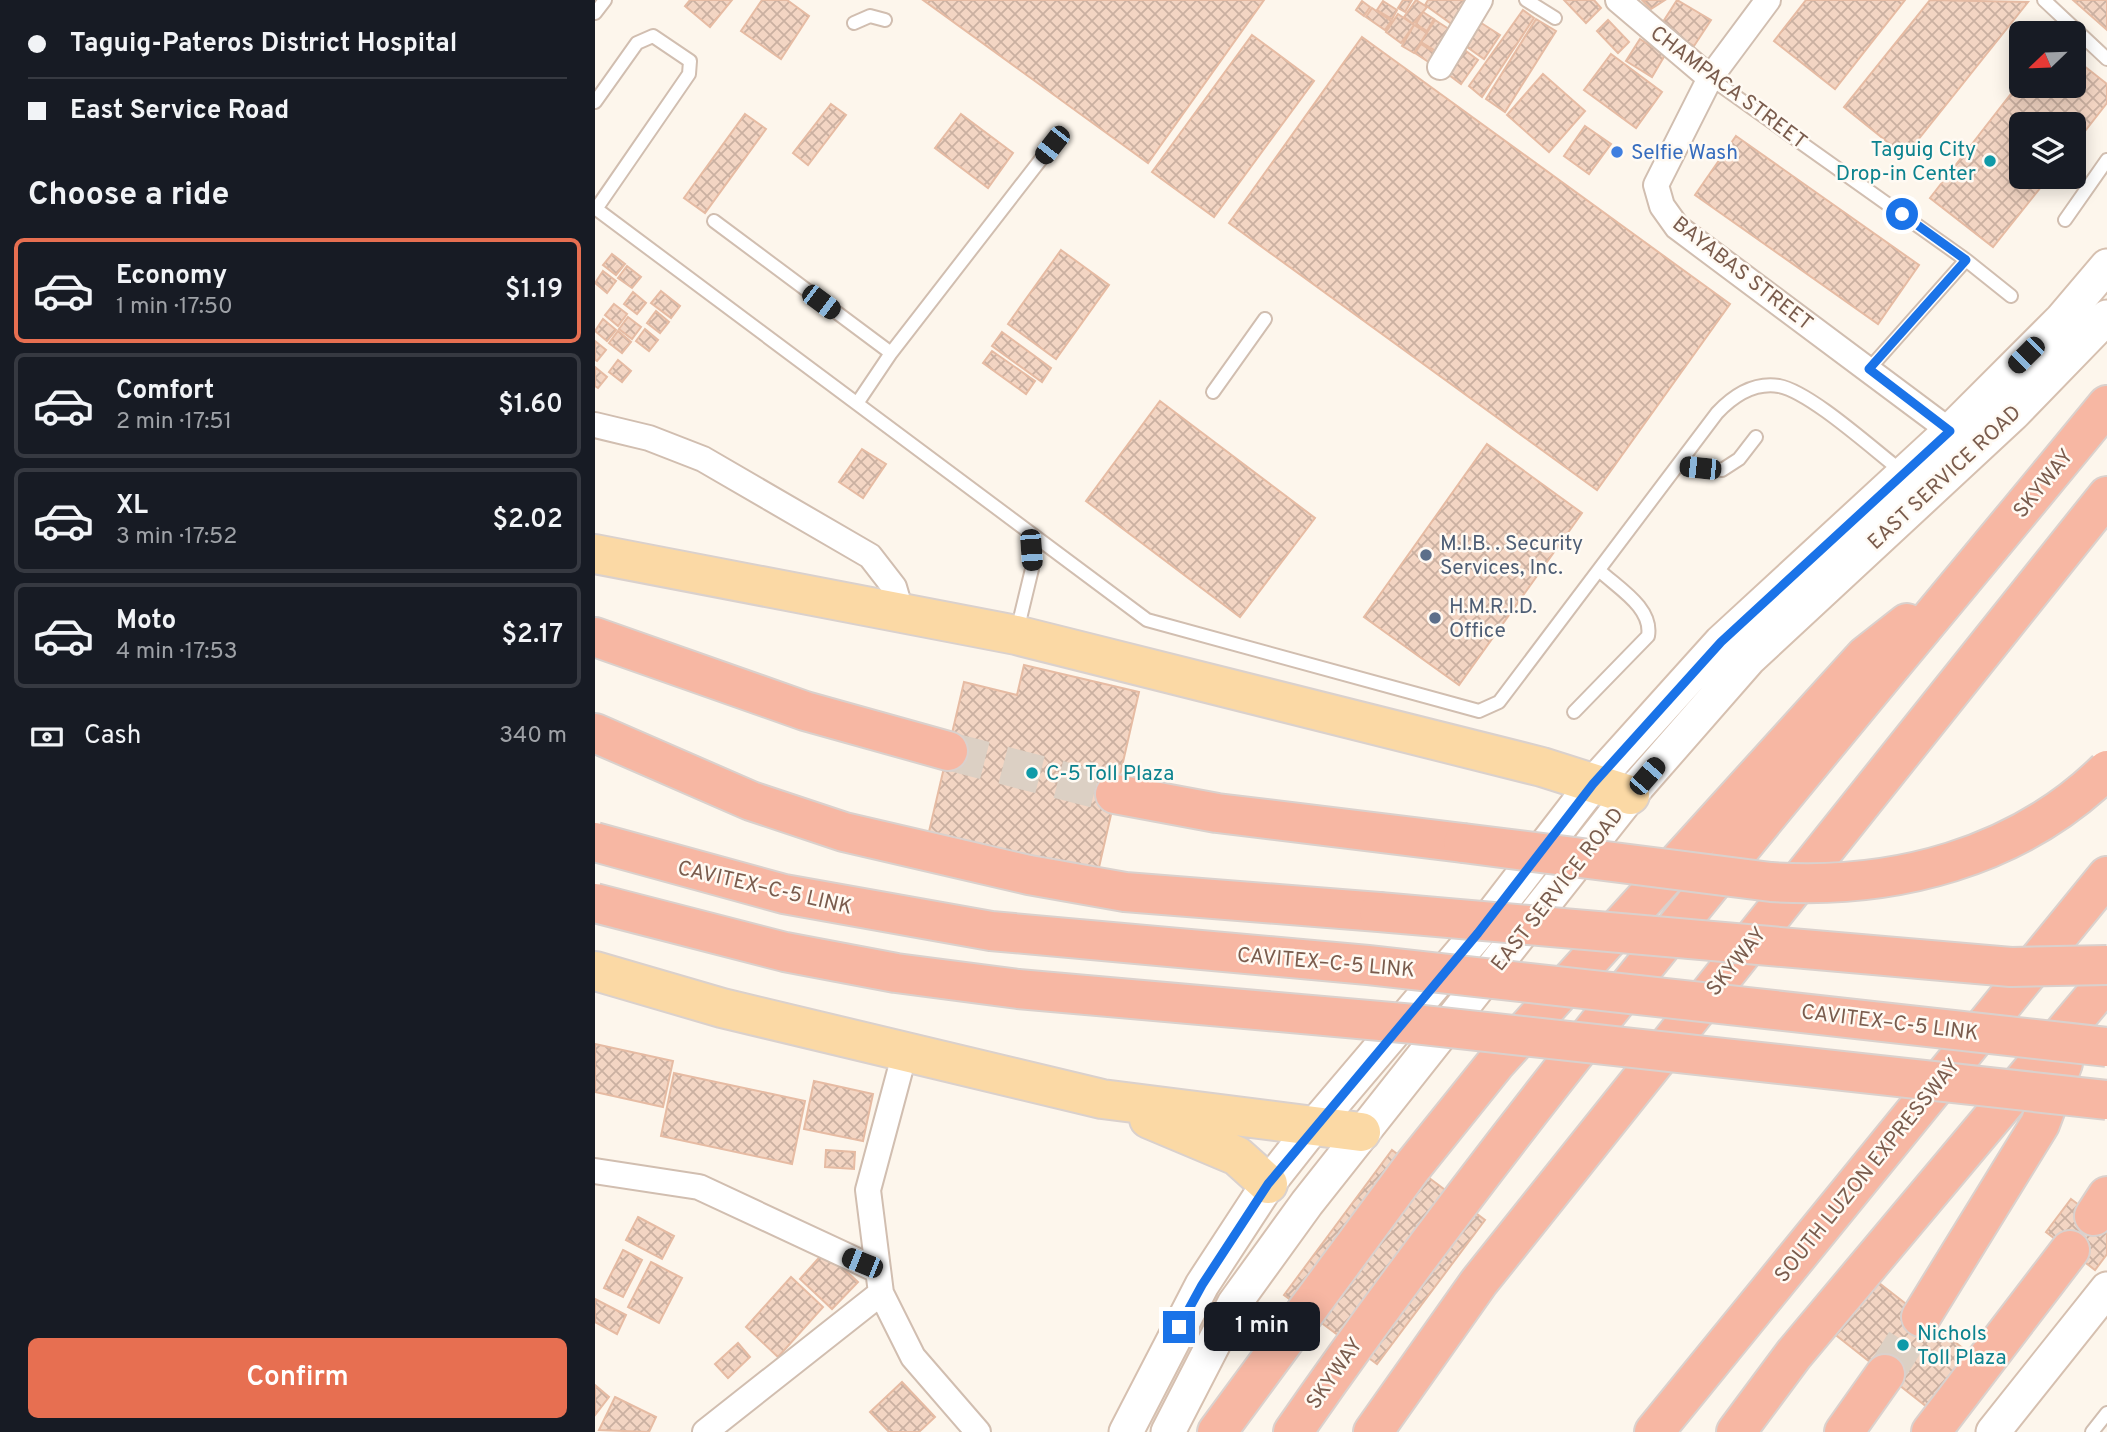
<!DOCTYPE html>
<meta charset="utf-8">
<style>
:root{--surface:#171b24;--page:#242831;--text:#f1f3f6;--muted:#9ea1a6;--line:#363941;--accent:#e76f51}
body{margin:0;font-family:Overpass,sans-serif;background:var(--page);color:var(--text);height:100vh;display:flex;flex-direction:column;font-size:26px;white-space:nowrap}
*{box-sizing:border-box;margin:0}
p{font-size:23px;color:var(--muted)}
.icon{flex:none;width:38px;height:38px;fill:none;stroke:currentColor;stroke-width:2;stroke-linecap:round;stroke-linejoin:round}
.map{position:relative;flex:1;overflow:hidden}
.panel{display:flex;flex-direction:column;background:var(--surface);width:595px}
.panel>*{flex:none}
.hud{display:grid;align-content:center;height:154px;padding:0 28px;background:var(--surface)}
.needle{width:46px;rotate:247deg}
.fabs{position:absolute;left:1414px;top:21px;display:grid;gap:14px}
.fabs a{display:grid;place-items:center;width:77px;height:77px;border-radius:10px;background:var(--surface);box-shadow:0 4px 18px #0003;font-size:35px}
.end{position:absolute;width:32px;height:32px;margin:-16px;border:9px solid #1a73e8;background:#fff;box-shadow:0 0 0 4px #fff}
.from{border-radius:50%}
.bubble{position:absolute;height:49px;border-radius:10px;background:var(--surface);box-shadow:0 4px 18px #0003;font-size:23px;font-weight:600;line-height:49px;text-align:center}
.car{position:absolute;width:21px;height:42px;margin:-21px -10px;border-radius:9px;box-shadow:0 0 5px 2px #0007;background:linear-gradient(#222 24%,#8ab4d8 0 40%,#222 0 76%,#8ab4d8 0 86%,#222 0)}
.hud b{display:flex;align-items:center;gap:24px;height:66px;font-size:26px}
.hud b+b{border-top:2px solid var(--line)}
.hud i{width:18px;height:18px;background:var(--text)}
ul{padding:0;list-style:none}
li{display:flex;align-items:center;gap:21px;height:105px;margin:0 14px 10px;padding:0 14px;border:4px solid var(--line);border-radius:10px}
li div{flex:1}
li b{display:block;font-size:26px}
li em{font-style:normal;font-weight:600}
li.current{border-color:var(--accent)}
li>.icon{width:63px;height:63px;stroke-width:1.5}
h2{padding:0 28px;font-size:32px;line-height:84px}
.pay{display:flex;align-items:center;gap:18px;height:77px;padding:0 28px;font-size:26px}
.pay p{margin-inline-start:auto}
.cta{display:flex;gap:14px;margin-top:auto;padding:14px 28px}
.cta a{flex:1;height:80px;border-radius:10px;background:var(--accent);color:#fff;font-size:28px;font-weight:600;line-height:80px;text-align:center}
main{display:flex;flex:1;min-height:0}
.map>svg:first-child{display:block}
</style>
<main>
<section class="panel">
<div class="hud">
<b><i class="from"></i>Taguig-Pateros District Hospital</b>
<b><i></i>East Service Road</b>
</div>
<h2>Choose a ride</h2>
<ul>
<li class="current"><svg class="icon" aria-label="car" viewBox="0 0 24 24"><path d="M5 17H2v-5l4-1 3-4h7l3 4 3 1v5h-3M9 17h6M6 11h13"/><circle cx="7" cy="17" r="2"/><circle cx="17" cy="17" r="2"/></svg><div><b>Economy</b><p>1 min · 17:50</p></div><em>$1.19</em></li>
<li><svg class="icon" aria-label="car" viewBox="0 0 24 24"><path d="M5 17H2v-5l4-1 3-4h7l3 4 3 1v5h-3M9 17h6M6 11h13"/><circle cx="7" cy="17" r="2"/><circle cx="17" cy="17" r="2"/></svg><div><b>Comfort</b><p>2 min · 17:51</p></div><em>$1.60</em></li>
<li><svg class="icon" aria-label="car" viewBox="0 0 24 24"><path d="M5 17H2v-5l4-1 3-4h7l3 4 3 1v5h-3M9 17h6M6 11h13"/><circle cx="7" cy="17" r="2"/><circle cx="17" cy="17" r="2"/></svg><div><b>XL</b><p>3 min · 17:52</p></div><em>$2.02</em></li>
<li><svg class="icon" aria-label="car" viewBox="0 0 24 24"><path d="M5 17H2v-5l4-1 3-4h7l3 4 3 1v5h-3M9 17h6M6 11h13"/><circle cx="7" cy="17" r="2"/><circle cx="17" cy="17" r="2"/></svg><div><b>Moto</b><p>4 min · 17:53</p></div><em>$2.17</em></li>
</ul>
<div class="pay"><svg class="icon" aria-label="cash" viewBox="0 0 24 24"><path d="M3 7h18v10H3z"/><circle cx="12" cy="12" r="2"/></svg>Cash<p>340 m</p></div>
<div class="cta"><a>Confirm</a></div>
</section>
<div class="map">
<svg width="1512" height="1432" viewBox="0 0 1512 1432">
<defs>
<pattern id="building-cross-hatch" width="8" height="8" patternUnits="userSpaceOnUse" patternTransform="scale(1.75)"><rect width="8" height="8" fill="#f3d5c3"/><path d="M0 0l8 8M0 8l8-8" fill="none" stroke="#cab0a1"/></pattern>
</defs>
<rect width="100%" height="100%" fill="#fdf6ec"/>
<path fill="url(#building-cross-hatch)" stroke="#e6bba3" stroke-width="2" d="M95 0H137L115 27 90 6Z
M167 0H192L214 16 186 59 146 31Z
M328 0H669L553 163Z
M808 0H817L810 12 803 8Z
M821 0 832 7 818 24 809 17Z
M833 0H876L858 25 830 5Z
M969 0H999L1006 8 991 23Z
M1047 0H1070L1056 9Z
M1082 0 1116 20 1099 46 1066 25Z
M1211 0H1310L1240 89 1179 41Z
M1335 0 1433 2 1310 156 1249 107Z
M1478 0H1512V30Z
M767 1 775 7 769 16 761 10Z
M788 1 802 10 797 19 782 10Z
M777 8 796 21 790 30 771 17Z
M928 10 939 18 887 97 874 86Z
M828 12 839 19 832 31 821 24Z
M803 14 819 25 806 43 791 32Z
M880 19 905 35 889 59 865 42Z
M941 19 961 31 910 112 891 99Z
M840 20 863 35 849 56 826 42Z
M1013 20 1034 42 1023 53 1002 31Z
M819 25 832 33 819 53 807 46Z
M657 35 719 81 619 217 557 172Z
M767 37 1135 304 1002 490 634 223Z
M1045 39 1070 55 1057 77 1031 61Z
M826 44 848 58 841 67 820 53Z
M863 45 883 60 866 84 846 69Z
M1016 54 1067 92 1041 128 989 90Z
M1479 58 1512 84V103L1479 145V124H1426V177H1454L1398 247 1335 198 1426 81V86H1479Z
M948 74 990 111 954 152 912 115Z
M236 104 251 115 213 165 198 153Z
M150 114 171 129 110 213 89 198Z
M366 114 418 153 393 188 340 148Z
M990 126 1016 144 994 174 969 156Z
M1141 136 1324 265 1283 324 1100 195Z
M466 250 514 285 461 359 413 324Z
M17 254 30 264 21 275 8 265Z
M32 266 46 277 37 288 23 278Z
M8 271 21 281 12 293 0 283Z
M66 291 85 306 76 318 56 303Z
M38 292 51 303 42 314 29 304Z
M19 304 32 314 23 326 10 315Z
M61 311 74 322 65 333 52 323Z
M33 317 46 327 37 339 24 329Z
M8 319 21 330 12 341 0 331Z
M50 329 63 340 54 351 41 341Z
M23 331 36 342 27 353 14 343Z
M407 332 456 368 447 382 397 346Z
M0 341 11 350 2 361 0 360Z
M397 351 440 381 431 394 388 363Z
M23 360 36 371 27 382 14 372Z
M0 367 12 377 3 388 0 386Z
M565 401 720 518 645 617 491 501Z
M892 444 987 513 864 685 769 617Z
M267 449 291 464 268 498 244 482Z
M429 665 544 692 502 876 333 836 369 682 422 695Z
M0 1044 78 1061 68 1107 0 1092Z
M79 1073 210 1101 197 1164 66 1136Z
M219 1081 278 1094 268 1141 209 1129Z
M231 1150 260 1152 259 1169 230 1167Z
M797 1150 890 1220 782 1364 689 1295Z
M1476 1199 1512 1226V1254L1500 1270 1451 1232Z
M43 1217 79 1236 67 1259 31 1240Z
M28 1250 47 1260 28 1297 9 1288Z
M230 1251 263 1282 237 1309 205 1279Z
M56 1262 87 1278 64 1323 33 1307Z
M196 1277 228 1307 183 1357 151 1327Z
M1279 1279 1374 1353 1332 1407 1237 1332Z
M0 1299 31 1315 22 1334 0 1322Z
M143 1343 155 1357 133 1378 120 1364Z
M307 1382 340 1417 324 1432H294L275 1412Z
M0 1385 14 1397 0 1415Z
M20 1397 61 1417 54 1432 4 1430Z"/>
<g fill="none" stroke-linecap="round" stroke-linejoin="round">
<path stroke="#dcd0c4" stroke-width="38" stroke-dasharray="38 19" stroke-linecap="butt" d="M353 751 520 794
M1290 1374 1326 1317"/>
<g stroke="#d1beb0" stroke-width="16">
<path id="lane" d="M931 0 960 18
M1449 0 1512 59
M0 13 10 0
M259 23 275 16 290 20
M1115 78 1371 260 1416 296
M0 102 42 43 58 36 95 61 94 74 1 209
M0 208 552 620 884 711 904 702 1122 413C1138 396 1159 382 1184 386 1216 392 1281 452 1309 473
M1470 220 1512 160
M119 221 296 353 457 145
M1274 369 1371 260
M618 392 670 319
M263 402 296 353
M1083 465 1127 470 1144 459 1161 437
M422 631 437 569 434 532
M979 712 1053 636C1058 608 1023 588 1005 571
M1497 1432 1512 1413"/>
</g>
<g stroke="#d1beb0" stroke-width="28">
<path id="street" d="M1023 0 1115 78
M1173 0 1115 78 1061 185 1067 206 1082 227 1355 431
M845 67 885 0
M0 425 54 438 108 459 275 556 299 587 306 611
M310 1052 273 1190 286 1293 318 1357 383 1432
M0 1171 104 1187 282 1270
M110 1432 286 1293"/>
</g>
<g stroke="#d6c0b0" stroke-width="37">
<path id="secondary" d="M531 1432 607 1285 673 1184 718 1127 883 933 998 784 1126 642 1355 431 1467 319 1512 266
M573 1432 639 1304 712 1203 1035 795 1154 659 1418 414 1512 317
M1398 1432 1512 1289"/>
</g>
<g stroke="#dad1cd" stroke-width="42">
<path id="primary" d="M0 554 421 635 947 767 1035 795
M0 971 127 1008 507 1099 766 1132
M554 1119 642 1156 673 1184"/>
</g>
<g stroke="#dad1cd" stroke-width="42">
<path id="highway" d="M0 637 210 711 353 751
M0 733 156 801 249 832 434 875 530 892 784 912
M520 794 622 813 868 843
M1499 1216 1512 1196
M1326 1317 1445 1124 1468 1063
M622 1432 818 1166 900 1064 1270 656 1312 623
M698 1432C947 1073 1235 743 1512 405
M778 1432 884 1282 1512 496
M1059 1432 1512 876
M1141 1432 1199 1354 1512 981
M1249 1432 1290 1374
M1336 1432 1475 1250"/>
</g>
<use href="#lane" stroke="#fff" stroke-width="12"/>
<use href="#street" stroke="#fff" stroke-width="24"/>
<use href="#secondary" stroke="#fff" stroke-width="33"/>
<use href="#primary" stroke="#fbd9a5" stroke-width="38"/>
<use href="#highway" stroke="#f7b7a3" stroke-width="38"/>
<g stroke="#dad1cd" stroke-width="42" stroke-linecap="butt">
<path id="highway-bridge" d="M0 842 189 894 396 931 773 965 1512 1047
M868 843 1176 882C1298 890 1423 858 1512 770
M0 903 190 952 301 973 423 989 819 1024 1512 1100
M784 912 1416 967 1512 965"/>
</g>
<use href="#highway-bridge" stroke="#f7b7a3" stroke-width="38"/>
</g>
<g fill="none" stroke-linecap="round" stroke-linejoin="round">
<path stroke="#1a73e8" stroke-width="9" d="M584 1327 607 1285 673 1184 883 933 998 784 1126 642 1355 431 1274 369 1371 260 1307 214"/>
</g>
<circle fill="#3f7fe0" stroke="#fffaf3" stroke-width="2.5" cx="1022" cy="152" r="7"/>
<g fill="#0f9aa8" stroke="#fffaf3" stroke-width="2.5">
<circle cx="1395" cy="161" r="7"/>
<circle cx="437" cy="773" r="7"/>
<circle cx="1308" cy="1345" r="7"/>
</g>
<g fill="#5c6f8a" stroke="#fffaf3" stroke-width="2.5">
<circle cx="831" cy="555" r="7"/>
<circle cx="840" cy="618" r="7"/>
</g>
<g text-anchor="middle" stroke-width="5" stroke-linejoin="round" paint-order="stroke">
<g font-size="21" fill="#7a5c4d" stroke="#fffaf3">
<text transform="translate(1134 87) rotate(37)" y="7">CHAMPACA STREET</text>
<text transform="translate(1148 273) rotate(38)" y="7">BAYABAS STREET</text>
<text transform="translate(1349 477) rotate(-43)" y="7">EAST SERVICE ROAD</text>
<text transform="translate(1448 483) rotate(-51)" y="7">SKYWAY</text>
<text transform="translate(170 887) rotate(13)" y="7">CAVITEX–C-5 LINK</text>
<text transform="translate(962 889) rotate(-52)" y="7">EAST SERVICE ROAD</text>
<text transform="translate(1141 961) rotate(-51)" y="7">SKYWAY</text>
<text transform="translate(731 962) rotate(5)" y="7">CAVITEX–C-5 LINK</text>
<text transform="translate(1295 1022) rotate(7)" y="7">CAVITEX–C-5 LINK</text>
<text transform="translate(1272 1170) rotate(-51)" y="7">SOUTH LUZON EXPRESSWAY</text>
<text transform="translate(739 1373) rotate(-55)" y="7">SKYWAY</text>
</g>
<g font-size="21" fill="#0d838f" stroke="#fffaf3" text-anchor="start">
<text x="1381" y="156" text-anchor="end">Taguig City<tspan x="1381" dy="24">Drop-in Center</tspan></text>
<text x="451" y="780">C-5 Toll Plaza</text>
<text x="1322" y="1340">Nichols<tspan x="1322" dy="24">Toll Plaza</tspan></text>
</g>
<g font-size="21" fill="#366cbe" stroke="#fffaf3" text-anchor="start">
<text x="1036" y="159">Selfie Wash</text>
</g>
<g font-size="21" fill="#4e5e75" stroke="#fffaf3" text-anchor="start">
<text x="845" y="550">M.I.B. . Security<tspan x="845" dy="24">Services, Inc.</tspan></text>
<text x="854" y="613">H.M.R.I.D.<tspan x="854" dy="24">Office</tspan></text>
</g>
</g>
</svg>
<div class="fabs">
<a><svg class="needle" viewBox="-14 -14 28 28"><path d="M0-13l5 13h-10z" fill="#e53935"/><path d="M0 13l5-13h-10z" fill="#9ea1a6"/></svg></a>
<a><svg class="icon" aria-label="layers" viewBox="0 0 24 24"><path d="M12 4l9 5-9 5-9-5zM3 14l9 5 9-5"/></svg></a>
</div>
<i class="end from" style="left:1307px;top:214px"></i>
<i class="end" style="left:584px;top:1327px"></i>
<div class="bubble" style="left:609px;top:1302px;width:116px">1 min</div>
<i class="car" style="left:457px;top:145px;rotate:218deg"></i>
<i class="car" style="left:226px;top:302px;rotate:127deg"></i>
<i class="car" style="left:1431px;top:355px;rotate:225deg"></i>
<i class="car" style="left:1105px;top:468px;rotate:276deg"></i>
<i class="car" style="left:436px;top:550px;rotate:176deg"></i>
<i class="car" style="left:1052px;top:776px;rotate:41deg"></i>
<i class="car" style="left:267px;top:1263px;rotate:292deg"></i>
</div>
</main>
